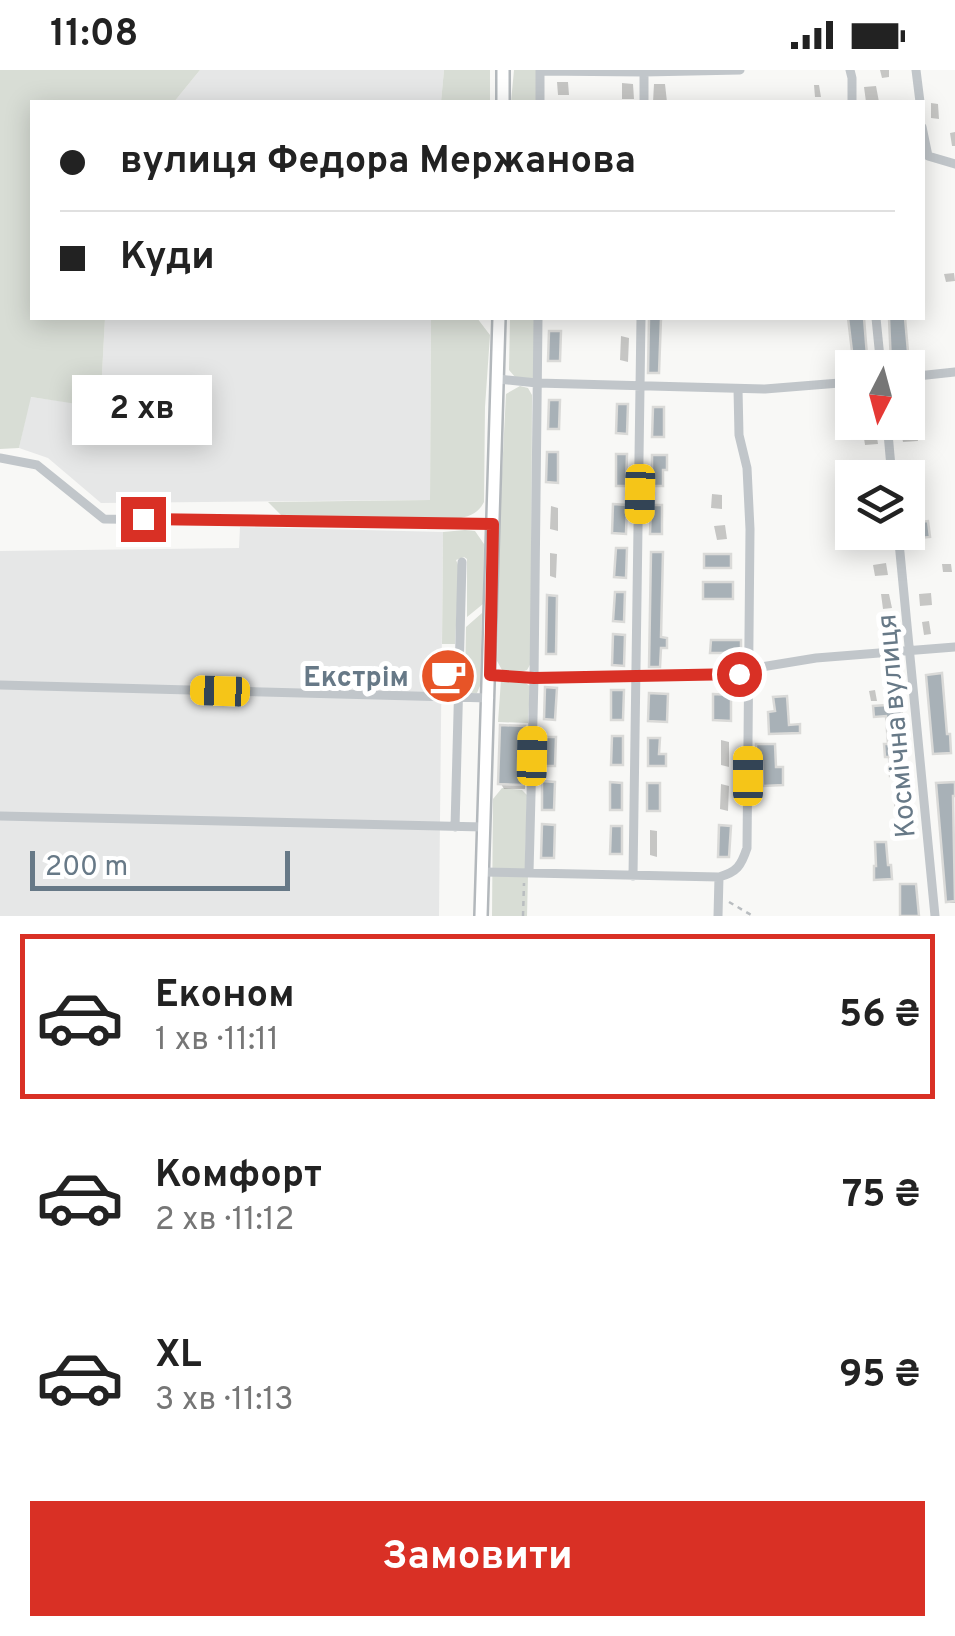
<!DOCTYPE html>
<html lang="uk">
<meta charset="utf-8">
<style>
:root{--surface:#fff;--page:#f6f6f6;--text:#222;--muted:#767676;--line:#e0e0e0;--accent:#d93025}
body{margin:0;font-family:Overpass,sans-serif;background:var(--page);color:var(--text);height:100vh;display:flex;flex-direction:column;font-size:38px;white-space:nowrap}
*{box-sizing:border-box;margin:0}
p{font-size:32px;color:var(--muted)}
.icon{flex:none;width:55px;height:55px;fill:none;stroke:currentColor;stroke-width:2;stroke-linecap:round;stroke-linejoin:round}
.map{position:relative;height:846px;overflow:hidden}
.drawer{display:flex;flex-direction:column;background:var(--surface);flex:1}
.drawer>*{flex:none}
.top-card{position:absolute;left:30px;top:30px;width:895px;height:220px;border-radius:0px;box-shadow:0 5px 25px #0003;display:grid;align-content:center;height:220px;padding:0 30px;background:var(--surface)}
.needle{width:65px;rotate:186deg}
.buttons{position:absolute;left:835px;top:280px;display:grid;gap:20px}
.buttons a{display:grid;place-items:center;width:90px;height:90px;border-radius:0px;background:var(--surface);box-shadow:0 5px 25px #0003;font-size:50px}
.scale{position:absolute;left:30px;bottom:25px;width:260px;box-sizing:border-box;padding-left:10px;border:5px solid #677987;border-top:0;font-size:28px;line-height:35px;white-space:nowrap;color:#677987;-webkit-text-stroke:8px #fff;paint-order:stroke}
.end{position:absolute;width:45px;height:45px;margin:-22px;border:12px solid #d93025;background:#fff;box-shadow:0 0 0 5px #fff}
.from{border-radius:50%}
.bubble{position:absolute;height:70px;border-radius:0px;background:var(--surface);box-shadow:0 5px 25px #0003;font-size:32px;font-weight:700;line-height:70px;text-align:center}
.car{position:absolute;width:30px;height:60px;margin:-30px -15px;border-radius:12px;box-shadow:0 0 8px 2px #0007;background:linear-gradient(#f5c518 24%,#345 0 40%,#f5c518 0 76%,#345 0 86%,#f5c518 0)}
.top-card b{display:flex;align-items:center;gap:35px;height:95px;font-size:38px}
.top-card b+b{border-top:2px solid var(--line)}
.top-card i{width:25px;height:25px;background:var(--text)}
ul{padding:18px 0 0;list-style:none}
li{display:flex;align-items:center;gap:30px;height:165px;margin:0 20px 15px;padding:0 10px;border:5px solid transparent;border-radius:0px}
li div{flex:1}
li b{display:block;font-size:38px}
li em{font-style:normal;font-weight:700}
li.active{border-color:var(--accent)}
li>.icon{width:90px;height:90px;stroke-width:1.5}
.button{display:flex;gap:20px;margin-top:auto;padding:20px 30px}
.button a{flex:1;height:115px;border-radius:0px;background:var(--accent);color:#fff;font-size:40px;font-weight:700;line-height:115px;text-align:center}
.status{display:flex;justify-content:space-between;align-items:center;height:70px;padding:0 50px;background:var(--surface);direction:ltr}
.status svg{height:28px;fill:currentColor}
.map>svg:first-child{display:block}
</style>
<div class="status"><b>11:08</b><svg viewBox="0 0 49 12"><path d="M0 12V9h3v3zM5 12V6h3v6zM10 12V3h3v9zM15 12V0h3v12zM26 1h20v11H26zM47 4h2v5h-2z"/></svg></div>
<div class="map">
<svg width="955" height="846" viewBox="0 0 955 846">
<rect width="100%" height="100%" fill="#f8f8f6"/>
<path fill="#e6e7e7" d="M200 0H444L441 32H174Z
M105 248H431L430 430 101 433 48 388 19 378 30 327 77 333 81 319 101 322Z
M240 457 443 462 439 846H0V481L239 478Z"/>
<path fill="#d8ddd5" d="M0 0H200L174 32H32V248H105L101 323 81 320 77 334 31 327 19 378 0 379Z
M444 0H490V32H441Z
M514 0H537V32H511Z
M431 248H477L490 265 485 337 484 432C477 446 466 447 451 450L284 448 268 432 430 430Z
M510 248H536L535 309 515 307 509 300Z
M520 316 528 318 532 325 531 593 527 600 521 602 502 600 497 591 500 443 506 324Z
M465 460 475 461 484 474 483 534 467 547V489L464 487 456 490 459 497 455 574H442L443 462Z
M482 543 480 616 477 623H470L465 615 466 557Z
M501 610 522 611 530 616 528 653 498 652Z
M502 718 522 720 527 725 525 798 528 806 527 846H492L493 729Z"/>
<path fill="#0003" d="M880 0H889V7L882 8Z
M557 12H568L569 25H558Z
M622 13 633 14 634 29H622Z
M654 14H665L667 32H653Z
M814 15H819L821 27H815Z
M876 16 879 32H866L864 17Z
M931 33 938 34 939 49 931 48Z
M955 62V76H952L950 63Z
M954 203 955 211 946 212 944 204Z
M621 266 629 268 628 292 620 290Z
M876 361 878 374 865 375 863 362Z
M916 361 918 371 903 372 901 362Z
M905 395H915L917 405 907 406Z
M880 396 882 408H863L862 397Z
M712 424 722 425V439L711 438Z
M919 427 921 437 910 438 908 428Z
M551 436 558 438V461L550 459Z
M725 455 727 469 717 470 714 456Z
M880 462H885V473H874L873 465H880Z
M550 483 557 484 556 508 550 506Z
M886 493 888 505 875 506 873 495Z
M942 494H951L952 502H943Z
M931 523 932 535 920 536 919 524Z
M881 524H889L892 538 883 539Z
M929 551 931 564 924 565 922 552Z
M894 552 896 569 884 570 881 553Z
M445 593H450L452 597 451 622 446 621 444 618Z
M897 593 900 608 886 609 884 594Z
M875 620 877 631H871L869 621Z
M523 659 526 664 525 719H504L501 714Z
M721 670 729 672V697L721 695Z
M721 714 729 716 728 741 720 739Z
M955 715V727H953L955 833H950L939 716Z
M650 760 657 761V787L650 785Z"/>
<path fill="#a8b1b7" stroke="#dadad8" stroke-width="2.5" d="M649 248H661L659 303H648Z
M848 248H864L868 298H854Z
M889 248H905L909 293 891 294Z
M549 261H561L560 291H548Z
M549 330H560L559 359H548Z
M617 334H628L627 364 616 363Z
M653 337H664V367H652Z
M547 382H558V413L546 412Z
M616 384H627L626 416H616Z
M652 385H667V400H663V416H652Z
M613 434 627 435 626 464 612 463Z
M651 435H662V464H650Z
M928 451 930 467 910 469 908 453Z
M616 478H627L626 508 614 507Z
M651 482H663L661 567 667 568V578H661L660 597H649Z
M704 484H731V498H704Z
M703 512H733V529H703Z
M615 522H625L624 552 613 551Z
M547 525 557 526 556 584H546Z
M613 564 625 565 624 596 612 595Z
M711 570H741V583H710Z
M942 603 947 664H950L951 683 933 684 926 605Z
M545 617 557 618 555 650 544 649Z
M611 620H624L623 650H611Z
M649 623 668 624 667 652 648 651Z
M713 624 731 625V651L713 650Z
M787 626 789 655 800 654V663L769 664 768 642 775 641 773 627Z
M901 634 907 705 890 706 889 687H885L884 674H888L886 646 874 647 873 636Z
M500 655 525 656 523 715 498 714Z
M612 666H623V695H611Z
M543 667H556L555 696H542Z
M648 668H660L659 684H666V696H648Z
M756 674H775L776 697H783V715L763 716 762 692H756Z
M542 711 555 712 554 740H542Z
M610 712 622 713V740H610Z
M955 712V726H953L955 831 946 832 936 713Z
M647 713H660V741H647Z
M909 730 912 763 897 764 895 731Z
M542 754 555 755 554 788H541Z
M719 755 731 756 729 787H718Z
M611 756H622V784H610Z
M875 772H886L888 795H891L892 809 874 810V796H876Z
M900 814H916L919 846H900Z"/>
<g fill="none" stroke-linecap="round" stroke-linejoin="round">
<g stroke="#b3b8bc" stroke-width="16">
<path id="major" d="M503 32V0
M481 846 499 248"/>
</g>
<path stroke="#b9bdc0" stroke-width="2.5" stroke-dasharray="5 5" stroke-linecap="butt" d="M729 832 753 846
M523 846 524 813"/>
<path stroke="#c1c6ca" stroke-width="9" d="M850 0 852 8V32
M916 0 920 32
M540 32V1L644 2 740 0
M644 32V2
M922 57 928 86 955 94
M876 248 881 298
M908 307 955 302
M498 309 537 313 765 319 852 312
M887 352 892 408
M0 388 37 395 104 449 493 454
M898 462 935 846
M489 605 534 608 739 604 749 599 816 588 955 577
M0 615 489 628
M0 746 484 757
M455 757 462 492
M483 802 719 807C737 802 741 796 747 778L750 459 747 398 739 365 738 319
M529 803 534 608 538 248
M633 806 641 248
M718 846 719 807"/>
<use href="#major" stroke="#fff" stroke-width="11"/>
</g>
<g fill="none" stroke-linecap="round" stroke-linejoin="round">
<path stroke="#d93025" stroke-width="12" d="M143 449 493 454 490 605 534 608 739 604"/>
</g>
<defs>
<g id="cafe-disc" transform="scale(2.875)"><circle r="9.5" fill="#e75427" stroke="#fff"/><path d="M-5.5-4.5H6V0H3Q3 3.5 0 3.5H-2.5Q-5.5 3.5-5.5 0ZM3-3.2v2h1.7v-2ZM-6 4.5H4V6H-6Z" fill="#fff"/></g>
</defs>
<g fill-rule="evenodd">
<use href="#cafe-disc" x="448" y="606"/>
</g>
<g text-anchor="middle" stroke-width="10" stroke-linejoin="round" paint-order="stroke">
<g font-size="28" font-weight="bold" fill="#677987" stroke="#fff" text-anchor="end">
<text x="409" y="616">Екстрім</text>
</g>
<g font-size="28" fill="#677987" stroke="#fff">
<text transform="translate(895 656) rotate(-95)" y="10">Космічна вулиця</text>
</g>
</g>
</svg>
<div class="buttons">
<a><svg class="needle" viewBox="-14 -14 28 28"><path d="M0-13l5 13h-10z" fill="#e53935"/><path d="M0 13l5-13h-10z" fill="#767676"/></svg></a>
<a><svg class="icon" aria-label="layers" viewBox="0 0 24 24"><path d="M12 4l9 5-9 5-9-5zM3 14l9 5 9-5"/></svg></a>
</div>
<div class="scale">200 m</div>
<i class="end from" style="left:739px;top:604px"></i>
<i class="end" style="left:143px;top:449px"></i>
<div class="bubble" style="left:72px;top:305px;width:140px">2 хв</div>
<i class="car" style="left:640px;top:424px;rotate:181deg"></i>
<i class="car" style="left:220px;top:621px;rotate:272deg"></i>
<i class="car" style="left:532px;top:686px;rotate:1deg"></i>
<i class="car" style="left:748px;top:706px;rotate:0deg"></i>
<div class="top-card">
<b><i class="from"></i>вулиця Федора Мержанова</b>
<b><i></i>Куди</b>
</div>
</div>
<section class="drawer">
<ul>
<li class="active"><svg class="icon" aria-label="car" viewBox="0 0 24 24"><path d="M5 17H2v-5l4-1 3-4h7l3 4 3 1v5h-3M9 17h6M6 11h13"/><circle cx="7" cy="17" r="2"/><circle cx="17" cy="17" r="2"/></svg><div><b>Економ</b><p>1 хв · 11:11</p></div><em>56 ₴</em></li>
<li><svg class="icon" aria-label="car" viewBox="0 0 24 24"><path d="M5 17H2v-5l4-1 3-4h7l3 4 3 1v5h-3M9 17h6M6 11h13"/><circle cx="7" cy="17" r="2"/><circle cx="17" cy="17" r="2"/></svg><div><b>Комфорт</b><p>2 хв · 11:12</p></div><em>75 ₴</em></li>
<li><svg class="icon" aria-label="car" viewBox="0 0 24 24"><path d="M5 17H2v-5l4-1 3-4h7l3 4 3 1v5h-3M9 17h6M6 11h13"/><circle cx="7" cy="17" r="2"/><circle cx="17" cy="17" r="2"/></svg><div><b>XL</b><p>3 хв · 11:13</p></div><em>95 ₴</em></li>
</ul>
<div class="button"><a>Замовити</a></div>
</section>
